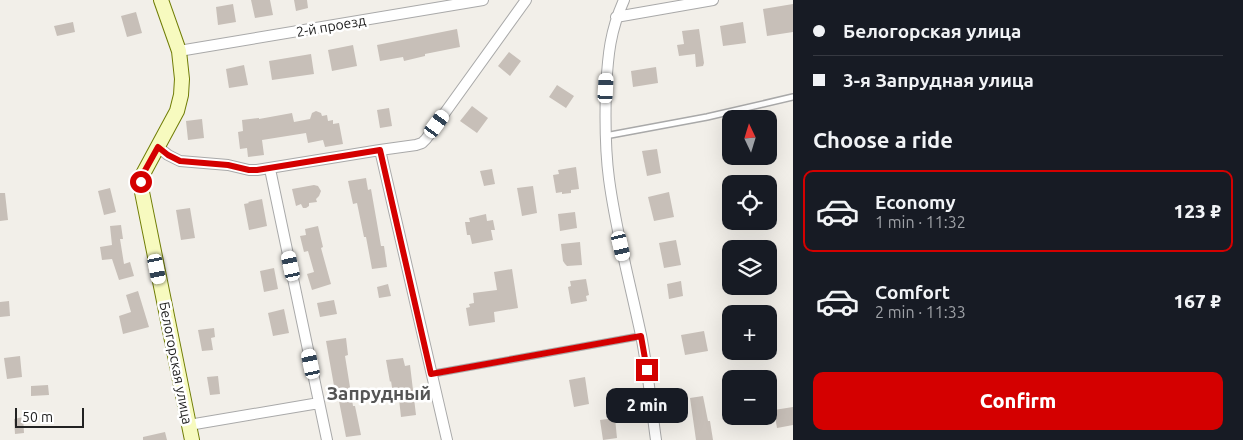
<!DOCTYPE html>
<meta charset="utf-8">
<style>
:root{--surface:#171b24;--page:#20242c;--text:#f1f3f6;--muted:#9ea1a6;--line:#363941;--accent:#d40000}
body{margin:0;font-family:Ubuntu,sans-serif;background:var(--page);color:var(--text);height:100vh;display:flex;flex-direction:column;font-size:19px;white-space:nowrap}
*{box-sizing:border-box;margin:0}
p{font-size:16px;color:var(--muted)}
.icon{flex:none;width:28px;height:28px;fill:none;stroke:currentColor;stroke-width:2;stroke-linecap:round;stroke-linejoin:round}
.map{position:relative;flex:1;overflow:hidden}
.side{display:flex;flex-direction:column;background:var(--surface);width:450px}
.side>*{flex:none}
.guide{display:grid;align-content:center;height:110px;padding:0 20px;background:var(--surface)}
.needle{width:32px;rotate:356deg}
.buttons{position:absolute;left:722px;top:110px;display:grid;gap:10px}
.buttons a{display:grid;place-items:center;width:55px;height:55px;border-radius:10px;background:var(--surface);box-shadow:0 5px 20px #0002;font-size:25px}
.scale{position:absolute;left:15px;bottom:12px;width:69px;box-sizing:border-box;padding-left:5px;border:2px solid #222;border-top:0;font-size:14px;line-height:18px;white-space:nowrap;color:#222;-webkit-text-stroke:4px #fff;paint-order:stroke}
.end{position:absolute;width:22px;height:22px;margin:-11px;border:6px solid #d40000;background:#fff;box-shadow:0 0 0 2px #fff}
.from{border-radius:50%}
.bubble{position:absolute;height:35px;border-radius:10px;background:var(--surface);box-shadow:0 5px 20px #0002;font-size:16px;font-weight:800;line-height:35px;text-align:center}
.car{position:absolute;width:15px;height:30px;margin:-15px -8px;border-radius:6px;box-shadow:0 0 4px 1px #0007;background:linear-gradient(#fff 24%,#345 0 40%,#fff 0 76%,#345 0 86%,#fff 0)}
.guide b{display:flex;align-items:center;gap:18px;height:48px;font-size:19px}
.guide b+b{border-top:1px solid var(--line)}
.guide i{width:12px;height:12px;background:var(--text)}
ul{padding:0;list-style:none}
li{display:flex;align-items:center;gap:15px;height:82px;margin:0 10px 8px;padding:0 10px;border:2px solid transparent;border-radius:10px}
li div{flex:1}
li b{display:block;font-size:19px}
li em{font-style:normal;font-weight:800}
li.selected{border-color:var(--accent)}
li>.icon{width:45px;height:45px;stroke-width:1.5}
h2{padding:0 20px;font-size:22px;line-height:60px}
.primary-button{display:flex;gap:10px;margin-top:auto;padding:10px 20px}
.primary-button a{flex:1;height:58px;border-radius:10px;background:var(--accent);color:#fff;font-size:20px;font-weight:800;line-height:58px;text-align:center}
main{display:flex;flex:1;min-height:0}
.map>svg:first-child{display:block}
</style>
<main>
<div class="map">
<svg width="793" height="440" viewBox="0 0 793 440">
<rect width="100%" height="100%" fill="#f2efe9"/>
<path fill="#c7bfb8" d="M251 0H270L273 15 255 18Z
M294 0H307L308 8 296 11Z
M233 4 236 22 218 25 216 7Z
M793 4V32L767 36 763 9Z
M136 12 142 33 127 37 121 16Z
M73 22 75 32 57 36 54 26Z
M743 22 746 43 723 46 720 26Z
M457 29 460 47 425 54V56L404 61 403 57 380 61 377 45Z
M699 29 704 63 703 66 696 67 695 54 679 56 677 45 684 44 682 31Z
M353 45 357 66 332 71 328 50Z
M509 52 521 61 510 76 498 66Z
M311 54 314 74 272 80 269 61Z
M244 65 248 85 229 88 226 69Z
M656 67 658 83 633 87 631 71Z
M557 85 574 96 566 108 549 97Z
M472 106 488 118 477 133 460 121Z
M389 108 392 126 380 128 377 110Z
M316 111 321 113 322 116 327 115 328 121 333 120V124L339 123 343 144 325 147 323 140 308 143 306 133 262 140 264 155 248 157 247 148 240 149 238 132 243 131 242 120 259 118V119L292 113 294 122 310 119 312 113Z
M202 119 204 138 188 140 186 121Z
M657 149 661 173 647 176 642 151Z
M576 167 579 189 571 190V193L562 194V192L556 193 553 175 559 174 558 170Z
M492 169 495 184 484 186 480 171Z
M366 178 368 190 371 189 381 246H384L387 267 372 269 366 237H364L357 203 353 204 348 181Z
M314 185 318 186 321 191 319 196 316 199 317 202 309 203V206L306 208H303L301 204 296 206 292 189Z
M533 186 537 213 522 216 517 188Z
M110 188 116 212 104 215 98 191Z
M669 192 674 217 654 221 648 197Z
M0 193H5L8 220 0 221Z
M262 199 267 226 249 230 244 204 249 203 248 202Z
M190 208 195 238 181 240 176 210Z
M575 212 577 228 560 231 558 214Z
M486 214 487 221 493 220 495 230H491L493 240 472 244 470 235H467L465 222H470L469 218Z
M121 225 123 239H120L124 264 130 262 134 276 119 280 112 259 102 260 100 247 112 245 110 226Z
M318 226 323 247 321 248 331 284 312 290 307 274 314 272 308 251 304 252 300 236 306 235 305 229Z
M676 240 681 265 664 268 659 243Z
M580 242 582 265 567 266 565 264 563 261 561 244Z
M274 268 278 289 264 292 260 271Z
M512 269 518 308 494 312 495 322 469 326 466 308 470 307 469 304 474 303 473 293 497 290 494 272Z
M586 279 589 295 586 296 587 301 571 304 568 287 571 286 570 281Z
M681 281 683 296 669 299 667 284Z
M388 284 391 296 379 298 377 287Z
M138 291 149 327 123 334 119 316 131 312 126 295Z
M334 300 337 314 320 317 317 303Z
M9 301 10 316 0 317V302Z
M284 309 289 333 273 336 268 313Z
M214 328 215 337 211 338 213 350 202 351 198 330Z
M704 331 708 351 685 355 681 335Z
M346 338 348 355 345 356 353 406H355L361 435 346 437 338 396 336 397 326 341Z
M20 356 22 377 7 379 4 358Z
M403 358 405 366 410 365 416 415 401 417 399 399 394 400 391 381 390 382 386 360Z
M218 376 220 394 210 395 207 377Z
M585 377 589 404 574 407 569 380Z
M48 385 49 395 31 396V386Z
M703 396 708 421H710L713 440H696L690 398Z
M793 407V425L777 428 774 410Z
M23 417 24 433 15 434 14 419Z
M615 418 617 438 603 440 600 420Z
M165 432 167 440H143V437Z"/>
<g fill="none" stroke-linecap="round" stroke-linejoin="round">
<g stroke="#a9a9a9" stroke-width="8">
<path id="lane" d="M605 136 707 117 793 97
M431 374 641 336"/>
</g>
<g stroke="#a9a9a9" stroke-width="12">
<path id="street" d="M624 0C610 31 608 55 606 88 605 119 605 149 609 179 616 232 630 283 641 335 648 370 651 405 656 440
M616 17 713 0
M179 51 483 0
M158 147 168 155 180 161 228 165 249 170H257L380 150 447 440
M380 150 416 145 422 143 426 139 526 0
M270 169 327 440
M189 425 319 403"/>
</g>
<g stroke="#707d05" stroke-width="16">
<path id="secondary" d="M161 0 179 51 182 79 181 95 177 111 143 174 141 182 142 192 192 440"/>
</g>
<use href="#lane" stroke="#fff" stroke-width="5"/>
<use href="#street" stroke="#fff" stroke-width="10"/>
<use href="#secondary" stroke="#f7fabf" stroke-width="14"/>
</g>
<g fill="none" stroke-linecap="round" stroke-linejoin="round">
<path stroke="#d40000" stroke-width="6" d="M141 182 143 174 158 147 168 155 180 161 228 165 249 170H257L380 150 431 374 641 336 647 370"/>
</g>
<g text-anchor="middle" stroke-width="5" stroke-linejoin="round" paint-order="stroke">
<g font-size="14" fill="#222" stroke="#fff">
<text transform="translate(331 26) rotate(-10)" y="5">2-й проезд</text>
<text transform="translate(176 363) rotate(79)" y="5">Белогорская улица</text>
</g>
<g font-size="19" font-weight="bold" fill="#555" stroke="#fff">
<text x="379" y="400">Запрудный</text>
</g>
</g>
</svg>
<div class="buttons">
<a><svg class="needle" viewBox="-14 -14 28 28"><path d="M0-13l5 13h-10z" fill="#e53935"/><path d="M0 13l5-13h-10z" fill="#9ea1a6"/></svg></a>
<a><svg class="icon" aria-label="locate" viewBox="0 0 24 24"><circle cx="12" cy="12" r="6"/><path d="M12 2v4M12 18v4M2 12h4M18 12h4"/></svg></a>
<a><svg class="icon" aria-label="layers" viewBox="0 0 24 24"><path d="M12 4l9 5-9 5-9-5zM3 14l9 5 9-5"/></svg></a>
<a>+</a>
<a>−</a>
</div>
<div class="scale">50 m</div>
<i class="end from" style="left:141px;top:182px"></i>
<i class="end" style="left:647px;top:370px"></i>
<div class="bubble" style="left:606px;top:388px;width:82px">2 min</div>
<i class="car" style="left:606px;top:88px;rotate:3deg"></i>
<i class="car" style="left:437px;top:124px;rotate:36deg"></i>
<i class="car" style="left:621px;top:246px;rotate:167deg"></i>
<i class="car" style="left:291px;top:266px;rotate:348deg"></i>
<i class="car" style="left:157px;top:269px;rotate:169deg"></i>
<i class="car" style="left:311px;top:364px;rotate:348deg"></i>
</div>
<section class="side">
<div class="guide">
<b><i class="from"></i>Белогорская улица</b>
<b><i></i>3-я Запрудная улица</b>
</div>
<h2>Choose a ride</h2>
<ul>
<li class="selected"><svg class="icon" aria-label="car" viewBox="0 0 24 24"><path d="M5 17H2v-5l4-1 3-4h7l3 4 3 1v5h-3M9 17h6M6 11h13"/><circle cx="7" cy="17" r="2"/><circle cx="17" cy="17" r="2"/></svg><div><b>Economy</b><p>1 min · 11:32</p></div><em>123 ₽</em></li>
<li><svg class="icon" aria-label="car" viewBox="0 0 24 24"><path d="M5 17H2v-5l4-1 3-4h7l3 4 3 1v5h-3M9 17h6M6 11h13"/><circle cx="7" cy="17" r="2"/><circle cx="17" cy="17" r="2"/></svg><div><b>Comfort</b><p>2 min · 11:33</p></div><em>167 ₽</em></li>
</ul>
<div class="primary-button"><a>Confirm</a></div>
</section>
</main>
